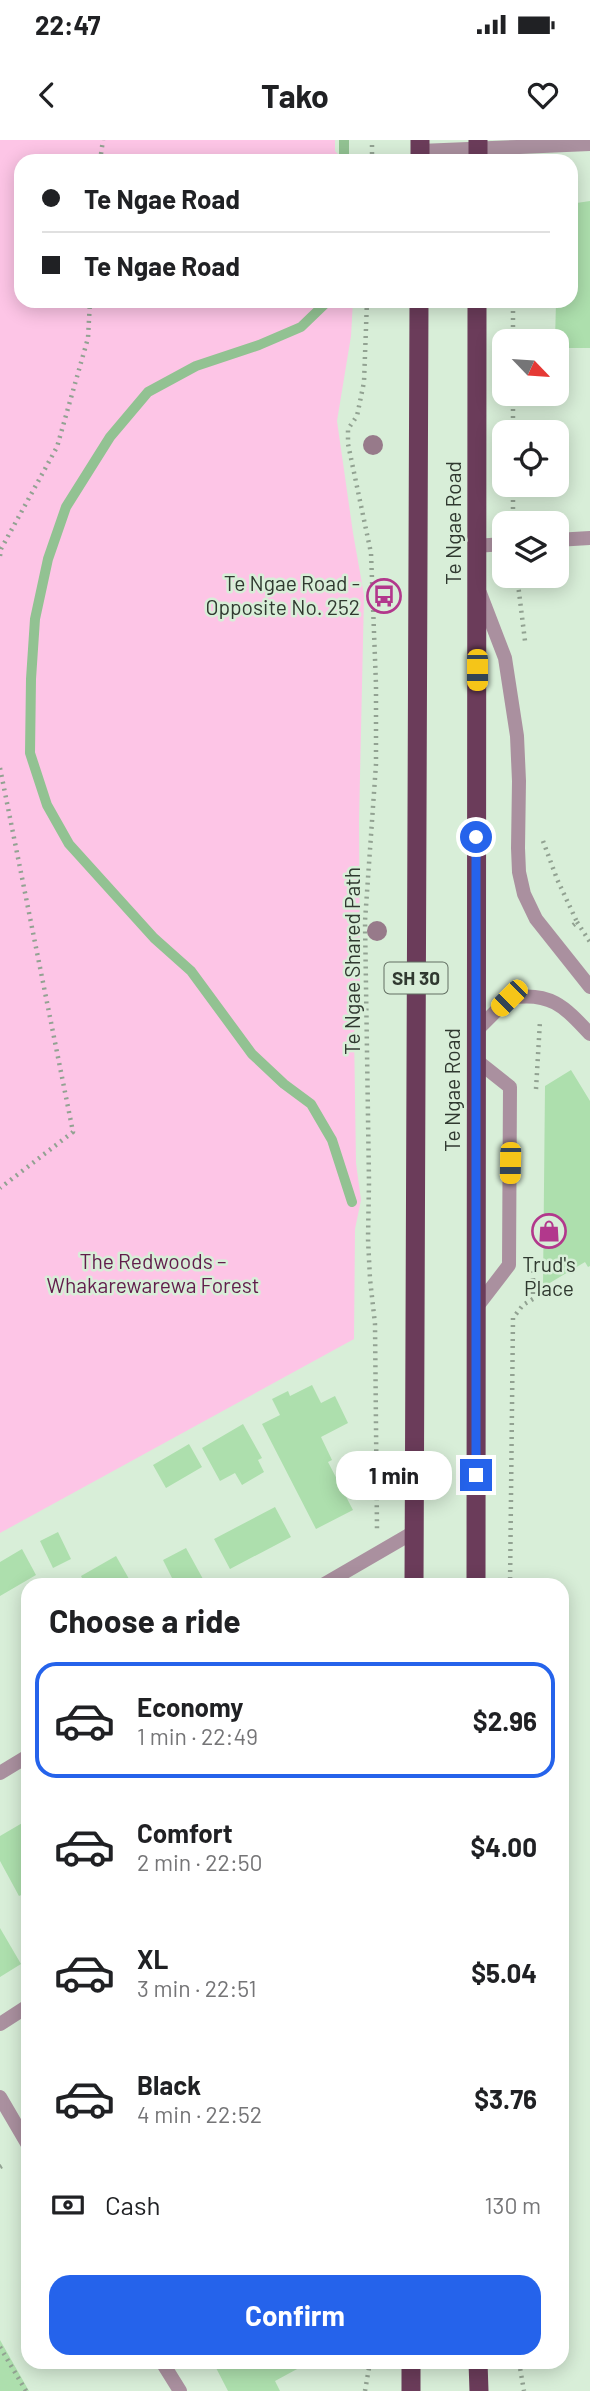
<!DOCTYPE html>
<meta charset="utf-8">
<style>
:root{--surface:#fff;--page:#f2f2f2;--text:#202124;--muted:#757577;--line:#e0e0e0;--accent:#2563eb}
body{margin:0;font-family:Barlow,sans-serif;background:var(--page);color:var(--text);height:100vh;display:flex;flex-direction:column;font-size:26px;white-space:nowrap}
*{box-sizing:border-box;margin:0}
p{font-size:23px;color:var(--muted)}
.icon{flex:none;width:38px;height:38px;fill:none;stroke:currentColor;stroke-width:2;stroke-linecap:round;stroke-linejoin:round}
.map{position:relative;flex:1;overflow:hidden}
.panel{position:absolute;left:21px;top:1438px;width:548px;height:791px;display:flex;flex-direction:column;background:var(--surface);border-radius:21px;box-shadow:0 4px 18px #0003}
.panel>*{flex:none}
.hud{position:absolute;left:14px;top:14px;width:564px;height:154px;border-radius:21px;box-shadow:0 4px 18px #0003;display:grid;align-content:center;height:154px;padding:0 28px;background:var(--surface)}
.needle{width:46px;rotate:115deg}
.controls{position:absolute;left:492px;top:189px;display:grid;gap:14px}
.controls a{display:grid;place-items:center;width:77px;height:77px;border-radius:14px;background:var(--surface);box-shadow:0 4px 18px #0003;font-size:35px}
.end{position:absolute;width:32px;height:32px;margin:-16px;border:9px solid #2563eb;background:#fff;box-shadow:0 0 0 4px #fff}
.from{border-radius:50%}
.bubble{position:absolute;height:49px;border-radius:21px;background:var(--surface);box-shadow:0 4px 18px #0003;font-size:23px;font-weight:700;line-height:49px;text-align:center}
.car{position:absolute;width:21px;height:42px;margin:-21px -10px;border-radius:9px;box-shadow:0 0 5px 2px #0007;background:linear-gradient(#f5c518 24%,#345 0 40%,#f5c518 0 76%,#345 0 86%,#f5c518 0)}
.hud b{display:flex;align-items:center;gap:24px;height:66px;font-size:26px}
.hud b+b{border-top:2px solid var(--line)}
.hud i{width:18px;height:18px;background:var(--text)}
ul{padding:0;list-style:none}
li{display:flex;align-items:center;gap:21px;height:116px;margin:0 14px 10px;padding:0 14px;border:4px solid transparent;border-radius:21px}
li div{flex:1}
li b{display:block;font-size:26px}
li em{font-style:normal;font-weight:700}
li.selected{border-color:var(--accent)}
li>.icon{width:63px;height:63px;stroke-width:1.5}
h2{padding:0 28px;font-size:32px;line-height:84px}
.pay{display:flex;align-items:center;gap:18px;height:77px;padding:0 28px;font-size:26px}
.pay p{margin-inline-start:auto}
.cta{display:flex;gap:14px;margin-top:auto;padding:14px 28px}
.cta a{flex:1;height:80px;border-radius:21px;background:var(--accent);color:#fff;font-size:28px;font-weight:700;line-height:80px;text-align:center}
.status{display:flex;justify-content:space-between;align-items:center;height:49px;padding:0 35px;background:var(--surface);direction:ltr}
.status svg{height:19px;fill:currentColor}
header{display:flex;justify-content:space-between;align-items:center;height:91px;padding:0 28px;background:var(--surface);font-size:32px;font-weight:700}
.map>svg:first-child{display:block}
</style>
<div class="status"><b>22:47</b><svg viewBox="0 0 49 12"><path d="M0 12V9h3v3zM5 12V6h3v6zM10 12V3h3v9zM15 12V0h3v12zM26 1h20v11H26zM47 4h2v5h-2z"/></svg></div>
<header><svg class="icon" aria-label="back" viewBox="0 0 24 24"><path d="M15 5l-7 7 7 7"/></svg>Tako<svg class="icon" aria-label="heart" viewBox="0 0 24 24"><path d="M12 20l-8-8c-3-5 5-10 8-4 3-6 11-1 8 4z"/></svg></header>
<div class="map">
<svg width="590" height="2251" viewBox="0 0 590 2251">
<rect width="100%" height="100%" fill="#d8eed8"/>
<path fill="#fdc5e6" d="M0 0H335V11L344 21H21V161H353L351 196 337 281 353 393 364 455 359 681 360 862 354 892 356 1023 361 1060 355 1089 354 1199 0 1393Z"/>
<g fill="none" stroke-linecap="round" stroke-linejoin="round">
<path stroke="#92c292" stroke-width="10" d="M344 21V0
M328 161 301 187 259 205 196 226 148 252 110 297 66 367 48 419 35 479 31 539 30 613 47 665 69 704 154 798 191 831 252 914 284 944 311 964 332 1000 352 1062"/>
</g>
<path fill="#addfad" d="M590 61V208H556V201H555L556 161H570V64Z
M571 930 590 961V1126L588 1127 585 1122 543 1147 545 946Z
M312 1245 321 1263 335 1256 348 1283 321 1297 332 1320 328 1322 353 1370 316 1389 262 1284 280 1275 272 1259 288 1251 290 1256Z
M243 1284 262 1318 258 1320 264 1332 242 1345 235 1333 220 1341 202 1308Z
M189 1304 202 1327 166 1348 153 1325Z
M275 1367 291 1397 230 1429 214 1399Z
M58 1392 71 1419 53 1428 40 1401Z
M186 1408 203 1439 191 1446H176L163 1420Z
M22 1409 36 1435 0 1456V1422Z
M116 1416 133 1446H86L81 1436Z
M24 1682 28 1690V1752L19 1756 0 1721V1696Z
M0 1788 21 1824 0 1837Z
M0 2200 29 2251H0Z
M213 2222H310L275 2241 280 2251H228Z"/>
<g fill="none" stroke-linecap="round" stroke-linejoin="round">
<path stroke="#92a292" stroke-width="4.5" stroke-dasharray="2 5" stroke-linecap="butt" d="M100 21 103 0
M372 21V0
M367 161 364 242 357 276 348 289V304L371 413 376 545V624L365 781 369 1042 368 1099 370 1139 375 1184 377 1389
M513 201V161
M513 292V254
M513 383V345
M0 416 1 409 57 307 88 198 90 161
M517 436 525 501
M0 628 73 992 0 1048
M543 701 557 739 577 782 571 787
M577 782 590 802
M536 949 540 881
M510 1446 513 1178 523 1165 533 1159V1129
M0 2027 5 2024
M0 2207 26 2251
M519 2222 524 2251
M365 2251 370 2222"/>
<path stroke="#aa909f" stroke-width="14" d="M556 400 590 398
M475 406 504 404
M476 920 510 947 509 1125 476 1168
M0 1884 28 1866
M0 1957 28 2005
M162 2222 180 2251"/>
<path stroke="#aa909f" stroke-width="14" d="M420 11 590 4
M321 1446 414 1392
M0 1633 28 1616"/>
<path stroke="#aa909f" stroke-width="14" d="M480 453 505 518 517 596 519 641 518 708 519 732 524 754 536 779 590 847
M475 892 509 858C550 851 564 866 590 894"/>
<path stroke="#6b3c5a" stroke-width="19" d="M420 0V21
M478 21V0
M414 1446 419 161
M476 1446 477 161
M411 2222V2251
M478 2222 479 2251"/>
</g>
<g fill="#977a8a">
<circle cx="373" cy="305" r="10"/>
<circle cx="377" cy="791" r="10"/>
</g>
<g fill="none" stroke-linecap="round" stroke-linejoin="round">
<path stroke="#2563eb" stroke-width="9" d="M476 1335V697"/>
</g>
<defs>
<g id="bus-ring" transform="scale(1.75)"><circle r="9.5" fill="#d8eed8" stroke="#b2388c" stroke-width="1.5"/><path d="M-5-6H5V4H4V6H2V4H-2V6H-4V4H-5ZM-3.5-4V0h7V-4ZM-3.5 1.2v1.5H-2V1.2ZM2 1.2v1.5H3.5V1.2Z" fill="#b2388c"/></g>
<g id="shop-ring" transform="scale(1.75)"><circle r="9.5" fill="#d8eed8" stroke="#b2388c" stroke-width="1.5"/><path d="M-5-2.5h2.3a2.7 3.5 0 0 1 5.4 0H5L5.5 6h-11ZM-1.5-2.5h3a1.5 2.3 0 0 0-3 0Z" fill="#b2388c"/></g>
</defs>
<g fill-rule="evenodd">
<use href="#bus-ring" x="384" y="456"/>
<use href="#shop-ring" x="549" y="1091"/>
</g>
<g text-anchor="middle" stroke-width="5" stroke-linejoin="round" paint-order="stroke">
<rect fill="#d8eed8" stroke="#626f62" stroke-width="2" x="384.5" y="822.5" width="63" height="31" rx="5"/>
<g font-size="19" font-weight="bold" fill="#303930">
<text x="416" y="845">SH 30</text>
</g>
<g font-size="21" fill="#303930" stroke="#d8eed8">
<text transform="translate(454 383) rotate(-90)" y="7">Te Ngae Road</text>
<text transform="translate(353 821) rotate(-90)" y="7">Te Ngae Shared Path</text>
<text transform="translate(453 950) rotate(-90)" y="7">Te Ngae Road</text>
</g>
<g font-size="21" fill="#303930" stroke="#d8eed8" text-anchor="end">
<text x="360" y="451">Te Ngae Road -<tspan x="360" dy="24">Opposite No. 252</tspan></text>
<text x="549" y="1132" text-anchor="middle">Trud's<tspan x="549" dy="24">Place</tspan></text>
</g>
<g font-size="21" fill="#611c4b" stroke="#d8eed8">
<text x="153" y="1129">The Redwoods –<tspan x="153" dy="24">Whakarewarewa Forest</tspan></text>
</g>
</g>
</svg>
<div class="controls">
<a><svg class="needle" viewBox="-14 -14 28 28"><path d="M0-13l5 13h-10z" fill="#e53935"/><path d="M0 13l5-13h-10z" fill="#757577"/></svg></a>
<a><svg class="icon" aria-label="locate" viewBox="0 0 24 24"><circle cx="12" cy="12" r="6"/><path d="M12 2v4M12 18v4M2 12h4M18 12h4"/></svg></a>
<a><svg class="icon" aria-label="layers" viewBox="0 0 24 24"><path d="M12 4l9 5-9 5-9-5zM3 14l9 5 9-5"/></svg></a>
</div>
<i class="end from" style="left:476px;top:697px"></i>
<i class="end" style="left:476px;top:1335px"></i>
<div class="bubble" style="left:336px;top:1311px;width:116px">1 min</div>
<i class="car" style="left:477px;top:530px;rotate:180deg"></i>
<i class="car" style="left:509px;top:858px;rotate:225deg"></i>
<i class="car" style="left:510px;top:1023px;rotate:181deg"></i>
<div class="hud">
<b><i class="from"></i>Te Ngae Road</b>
<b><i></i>Te Ngae Road</b>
</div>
<section class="panel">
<h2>Choose a ride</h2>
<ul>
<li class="selected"><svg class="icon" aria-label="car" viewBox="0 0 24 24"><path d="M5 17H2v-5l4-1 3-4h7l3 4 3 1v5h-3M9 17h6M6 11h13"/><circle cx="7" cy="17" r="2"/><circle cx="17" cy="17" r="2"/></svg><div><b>Economy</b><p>1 min · 22:49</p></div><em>$2.96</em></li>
<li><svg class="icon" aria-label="car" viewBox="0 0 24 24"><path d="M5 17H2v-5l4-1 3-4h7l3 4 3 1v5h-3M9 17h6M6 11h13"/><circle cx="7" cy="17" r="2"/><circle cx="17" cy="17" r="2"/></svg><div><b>Comfort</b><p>2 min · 22:50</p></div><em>$4.00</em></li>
<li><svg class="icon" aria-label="car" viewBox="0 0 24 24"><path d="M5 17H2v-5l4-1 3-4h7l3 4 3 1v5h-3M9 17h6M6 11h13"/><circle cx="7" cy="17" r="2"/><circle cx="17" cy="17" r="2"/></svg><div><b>XL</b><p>3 min · 22:51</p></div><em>$5.04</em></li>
<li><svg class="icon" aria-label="car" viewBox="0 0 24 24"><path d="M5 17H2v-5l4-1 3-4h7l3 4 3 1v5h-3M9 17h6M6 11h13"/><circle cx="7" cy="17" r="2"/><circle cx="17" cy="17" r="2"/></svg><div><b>Black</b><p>4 min · 22:52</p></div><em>$3.76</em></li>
</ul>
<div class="pay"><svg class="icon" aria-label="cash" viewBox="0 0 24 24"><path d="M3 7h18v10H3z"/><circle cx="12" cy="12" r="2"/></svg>Cash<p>130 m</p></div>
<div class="cta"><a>Confirm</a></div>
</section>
</div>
